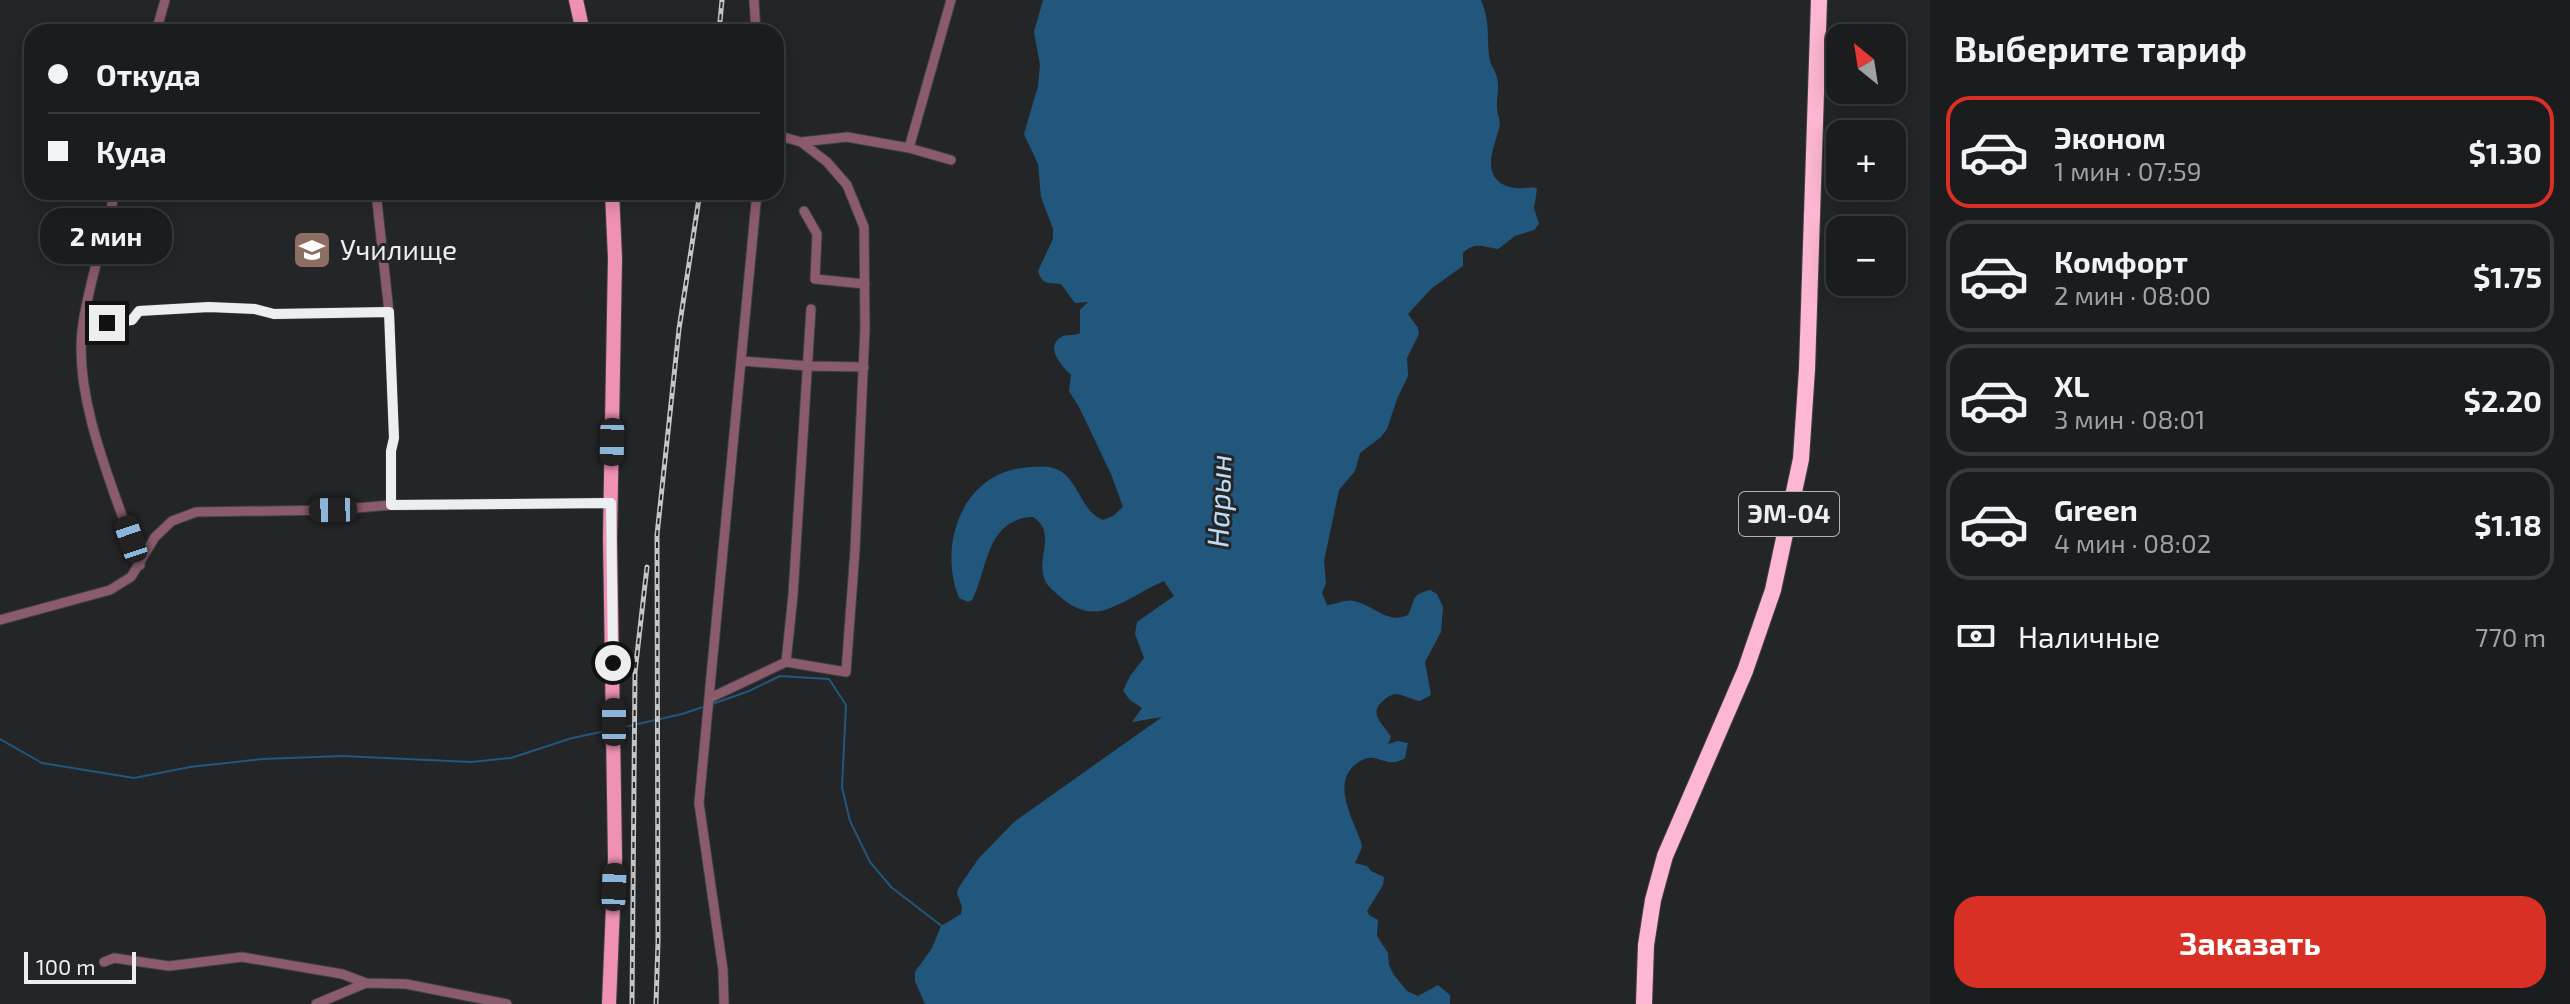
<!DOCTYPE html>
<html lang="ru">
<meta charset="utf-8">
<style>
:root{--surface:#1b1c1d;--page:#28292a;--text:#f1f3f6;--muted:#a0a1a4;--line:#393a3b;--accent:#d93025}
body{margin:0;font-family:"Exo 2",sans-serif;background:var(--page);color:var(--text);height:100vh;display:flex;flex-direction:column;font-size:30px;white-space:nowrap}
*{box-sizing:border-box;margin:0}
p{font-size:26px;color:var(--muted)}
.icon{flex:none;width:44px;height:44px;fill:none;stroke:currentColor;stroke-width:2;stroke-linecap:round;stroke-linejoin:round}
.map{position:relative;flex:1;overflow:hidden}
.details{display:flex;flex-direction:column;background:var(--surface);width:640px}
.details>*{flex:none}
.hud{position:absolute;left:24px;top:24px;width:760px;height:176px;border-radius:24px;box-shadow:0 4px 20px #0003,0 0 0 2px var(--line);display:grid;align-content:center;height:176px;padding:0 24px;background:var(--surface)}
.needle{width:52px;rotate:330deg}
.buttons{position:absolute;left:1826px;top:24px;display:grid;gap:16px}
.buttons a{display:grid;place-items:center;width:80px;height:80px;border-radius:16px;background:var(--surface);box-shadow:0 4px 20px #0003,0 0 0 2px var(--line);font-size:40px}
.scale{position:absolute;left:24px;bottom:20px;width:112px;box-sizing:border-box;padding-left:8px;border:4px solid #edeef0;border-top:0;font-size:22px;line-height:28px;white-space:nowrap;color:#edeef0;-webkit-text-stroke:6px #242527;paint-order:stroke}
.end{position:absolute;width:36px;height:36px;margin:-18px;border:10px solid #edeef0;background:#111;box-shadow:0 0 0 4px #111}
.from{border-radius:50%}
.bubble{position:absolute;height:56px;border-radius:24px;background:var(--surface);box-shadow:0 4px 20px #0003,0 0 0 2px var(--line);font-size:26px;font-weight:700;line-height:56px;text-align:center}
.car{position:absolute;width:24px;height:48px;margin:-24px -12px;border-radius:10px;box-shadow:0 0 6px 2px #0007;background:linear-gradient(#222 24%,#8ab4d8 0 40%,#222 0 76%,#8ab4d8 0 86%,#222 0)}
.hud b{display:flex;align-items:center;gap:28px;height:76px;font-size:30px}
.hud b+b{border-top:2px solid var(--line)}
.hud i{width:20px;height:20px;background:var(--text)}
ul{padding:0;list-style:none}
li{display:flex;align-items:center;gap:24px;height:112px;margin:0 16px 12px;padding:0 8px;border:4px solid var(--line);border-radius:24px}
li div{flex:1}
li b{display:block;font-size:30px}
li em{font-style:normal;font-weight:700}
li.active{border-color:var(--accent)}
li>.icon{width:72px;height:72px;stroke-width:1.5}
h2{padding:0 24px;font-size:36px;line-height:96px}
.pay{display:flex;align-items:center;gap:20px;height:88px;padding:0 24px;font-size:30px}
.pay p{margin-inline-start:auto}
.cta{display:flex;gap:16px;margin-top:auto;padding:16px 24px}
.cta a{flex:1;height:92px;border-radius:24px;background:var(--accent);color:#fff;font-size:32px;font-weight:700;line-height:92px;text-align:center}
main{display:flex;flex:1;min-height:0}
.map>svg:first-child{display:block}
</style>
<main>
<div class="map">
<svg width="1930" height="1004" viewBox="0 0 1930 1004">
<rect width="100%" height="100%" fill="#242527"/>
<path fill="#21577d" d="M1043 0H1481C1491 24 1486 38 1490 61 1492 67 1496 72 1497 78 1500 88 1496 99 1497 109 1498 116 1501 121 1499 128 1496 142 1486 162 1494 176 1503 190 1520 189 1534 187L1537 189 1534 208 1539 224 1534 230 1515 236 1498 249C1484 247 1475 241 1463 253V266L1432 288 1408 314 1418 328 1419 334 1407 358 1408 376 1397 399 1387 429 1381 437 1360 453 1355 471 1339 490 1324 561 1326 583 1322 593 1327 605C1336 605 1344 599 1353 601 1373 604 1387 625 1408 615 1416 601 1409 595 1430 590L1437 594 1443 607 1441 632 1425 662 1431 695 1420 701C1412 700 1403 694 1395 694 1391 695 1387 697 1384 700 1367 714 1383 723 1391 737L1388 744 1398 741 1408 743 1405 758C1393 766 1387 761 1374 758 1368 757 1361 760 1356 764 1331 783 1353 819 1361 842L1362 847 1355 863 1367 866 1371 871 1384 877 1383 885 1367 911 1369 915 1378 920 1377 936 1388 953 1389 965 1394 975 1407 991 1418 996 1438 985 1450 995V1004H925L915 981V972L932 948 941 926 961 914 962 907 957 893 959 887 979 858 1014 822 1162 717 1132 722 1142 708 1130 700 1123 691 1130 676 1144 658 1135 634 1137 622 1174 596 1164 581C1145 589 1127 602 1108 609 1087 616 1073 608 1057 594 1053 590 1047 586 1045 580 1035 558 1058 533 1033 517 985 519 988 570 972 600L968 602 959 598C938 546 961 476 1022 468 1032 467 1044 465 1053 468 1079 475 1079 511 1103 520L1113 516 1123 507 1111 474 1079 407 1069 391 1071 375C1063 367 1044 348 1061 337 1067 334 1074 336 1080 333V310L1088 302 1075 303 1061 284C1049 283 1042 285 1038 271L1053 239V229L1041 197 1038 164 1024 134 1038 86 1040 65 1034 32Z"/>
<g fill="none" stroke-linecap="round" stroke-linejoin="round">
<path stroke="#21577d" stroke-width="2" d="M712 704 749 691 780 676 829 679 846 705 842 787 850 821 870 862 891 887 943 927
M620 728 682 714 703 707
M0 739 42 763 134 778 190 767 262 759 342 756 471 762 511 758 572 738 606 731"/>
<g stroke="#404143" stroke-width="11">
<path id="street" d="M754 0 756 32
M156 32 165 0
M776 135 801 142 827 162 847 185 864 227 865 328 855 550 846 672 786 662
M801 142 847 137 909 148 951 160
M909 148 951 0
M115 192C105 235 90 279 83 323 71 396 116 495 140 565
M376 192 389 312 394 438 391 451V505
M804 211 817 234 815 279 865 284
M83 325 132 320 139 311 209 307 255 309 274 314 389 312
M742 361 809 366 864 367
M0 620 110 590 131 577 155 537 172 521 196 512 333 510 391 505 611 503
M710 698 786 662 793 595 811 309
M104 962 114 958 169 966 242 957 342 974 366 983
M316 1004 366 983 406 984 507 1004
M724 1004 723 970 699 803 757 192"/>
</g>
<g stroke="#404143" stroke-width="16">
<path id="primary" d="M576 0 583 32
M609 1004 615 858 610 537 615 258 612 192"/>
</g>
<g stroke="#404143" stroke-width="18">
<path id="highway" d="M1644 1004 1646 945 1653 900 1665 856 1745 671 1773 590 1801 459 1807 369 1819 0"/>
</g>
<use href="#street" stroke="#8a5b6d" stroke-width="9"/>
<use href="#primary" stroke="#ef90b5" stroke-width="14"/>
<use href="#highway" stroke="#fdb7d0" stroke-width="16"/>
<g stroke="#c4c5c7" stroke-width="5">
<path id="rail" d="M719 32 722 0
M632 1004 635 672 647 567
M656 1004 658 941 657 535 679 329 700 192"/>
</g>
<use href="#rail" stroke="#242527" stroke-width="2" stroke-dasharray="6" stroke-linecap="butt"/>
</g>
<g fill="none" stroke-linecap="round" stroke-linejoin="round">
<path stroke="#edeef0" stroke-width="10" d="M107 323 132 320 139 311 209 307 255 309 274 314 389 312 394 438 391 451V505L611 503 613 663"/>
</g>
<defs>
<g id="school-square" transform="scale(2)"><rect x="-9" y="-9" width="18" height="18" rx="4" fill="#8d6e63" stroke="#242527"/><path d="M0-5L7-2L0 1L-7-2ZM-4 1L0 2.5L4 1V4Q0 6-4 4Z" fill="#fff"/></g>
</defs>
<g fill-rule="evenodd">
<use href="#school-square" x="312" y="250"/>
</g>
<g text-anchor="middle" stroke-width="6" stroke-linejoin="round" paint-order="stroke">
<rect fill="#242527" stroke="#b1b2b4" stroke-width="2" x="1739" y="492" width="100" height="44" rx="6"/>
<g font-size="26" font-weight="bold" fill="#edeef0">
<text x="1789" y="523">ЭМ-04</text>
</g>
<g font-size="28" fill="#edeef0" stroke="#242527" text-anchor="start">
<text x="340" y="260">Училище</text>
</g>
<g font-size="30" font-style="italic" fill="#bfdcf4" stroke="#242527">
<text transform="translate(1220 501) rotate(-88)" y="10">Нарын</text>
</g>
</g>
</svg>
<div class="buttons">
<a><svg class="needle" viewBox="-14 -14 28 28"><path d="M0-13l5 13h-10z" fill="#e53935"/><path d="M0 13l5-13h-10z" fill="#a0a1a4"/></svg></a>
<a>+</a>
<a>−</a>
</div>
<div class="scale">100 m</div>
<i class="end from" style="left:613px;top:663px"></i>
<i class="end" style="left:107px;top:323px"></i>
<div class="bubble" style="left:40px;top:208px;width:132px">2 мин</div>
<i class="car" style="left:612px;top:442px;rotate:181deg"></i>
<i class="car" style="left:333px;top:510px;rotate:269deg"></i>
<i class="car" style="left:131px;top:539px;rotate:341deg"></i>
<i class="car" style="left:614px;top:722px;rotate:0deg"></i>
<i class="car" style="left:614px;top:887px;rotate:2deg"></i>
<div class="hud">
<b><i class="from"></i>Откуда</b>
<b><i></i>Куда</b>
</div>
</div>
<section class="details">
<h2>Выберите тариф</h2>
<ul>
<li class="active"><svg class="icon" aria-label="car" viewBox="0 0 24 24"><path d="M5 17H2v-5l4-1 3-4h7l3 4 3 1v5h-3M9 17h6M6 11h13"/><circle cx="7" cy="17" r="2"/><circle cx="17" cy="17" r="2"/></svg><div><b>Эконом</b><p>1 мин · 07:59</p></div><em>$1.30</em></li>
<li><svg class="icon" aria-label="car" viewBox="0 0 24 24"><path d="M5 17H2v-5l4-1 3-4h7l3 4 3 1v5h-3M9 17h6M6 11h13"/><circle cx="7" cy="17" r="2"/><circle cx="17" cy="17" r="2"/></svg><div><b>Комфорт</b><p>2 мин · 08:00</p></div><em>$1.75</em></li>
<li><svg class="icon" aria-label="car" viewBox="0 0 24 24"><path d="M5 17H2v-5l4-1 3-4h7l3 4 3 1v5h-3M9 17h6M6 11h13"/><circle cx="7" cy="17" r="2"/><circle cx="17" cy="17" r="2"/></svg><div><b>XL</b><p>3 мин · 08:01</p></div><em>$2.20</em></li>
<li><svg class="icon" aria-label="car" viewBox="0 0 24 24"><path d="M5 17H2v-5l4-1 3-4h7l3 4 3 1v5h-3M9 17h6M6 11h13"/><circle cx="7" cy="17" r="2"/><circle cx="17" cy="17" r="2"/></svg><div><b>Green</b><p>4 мин · 08:02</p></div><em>$1.18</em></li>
</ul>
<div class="pay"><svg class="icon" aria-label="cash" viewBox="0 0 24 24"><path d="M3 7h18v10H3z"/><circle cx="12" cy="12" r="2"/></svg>Наличные<p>770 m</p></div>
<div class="cta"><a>Заказать</a></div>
</section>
</main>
